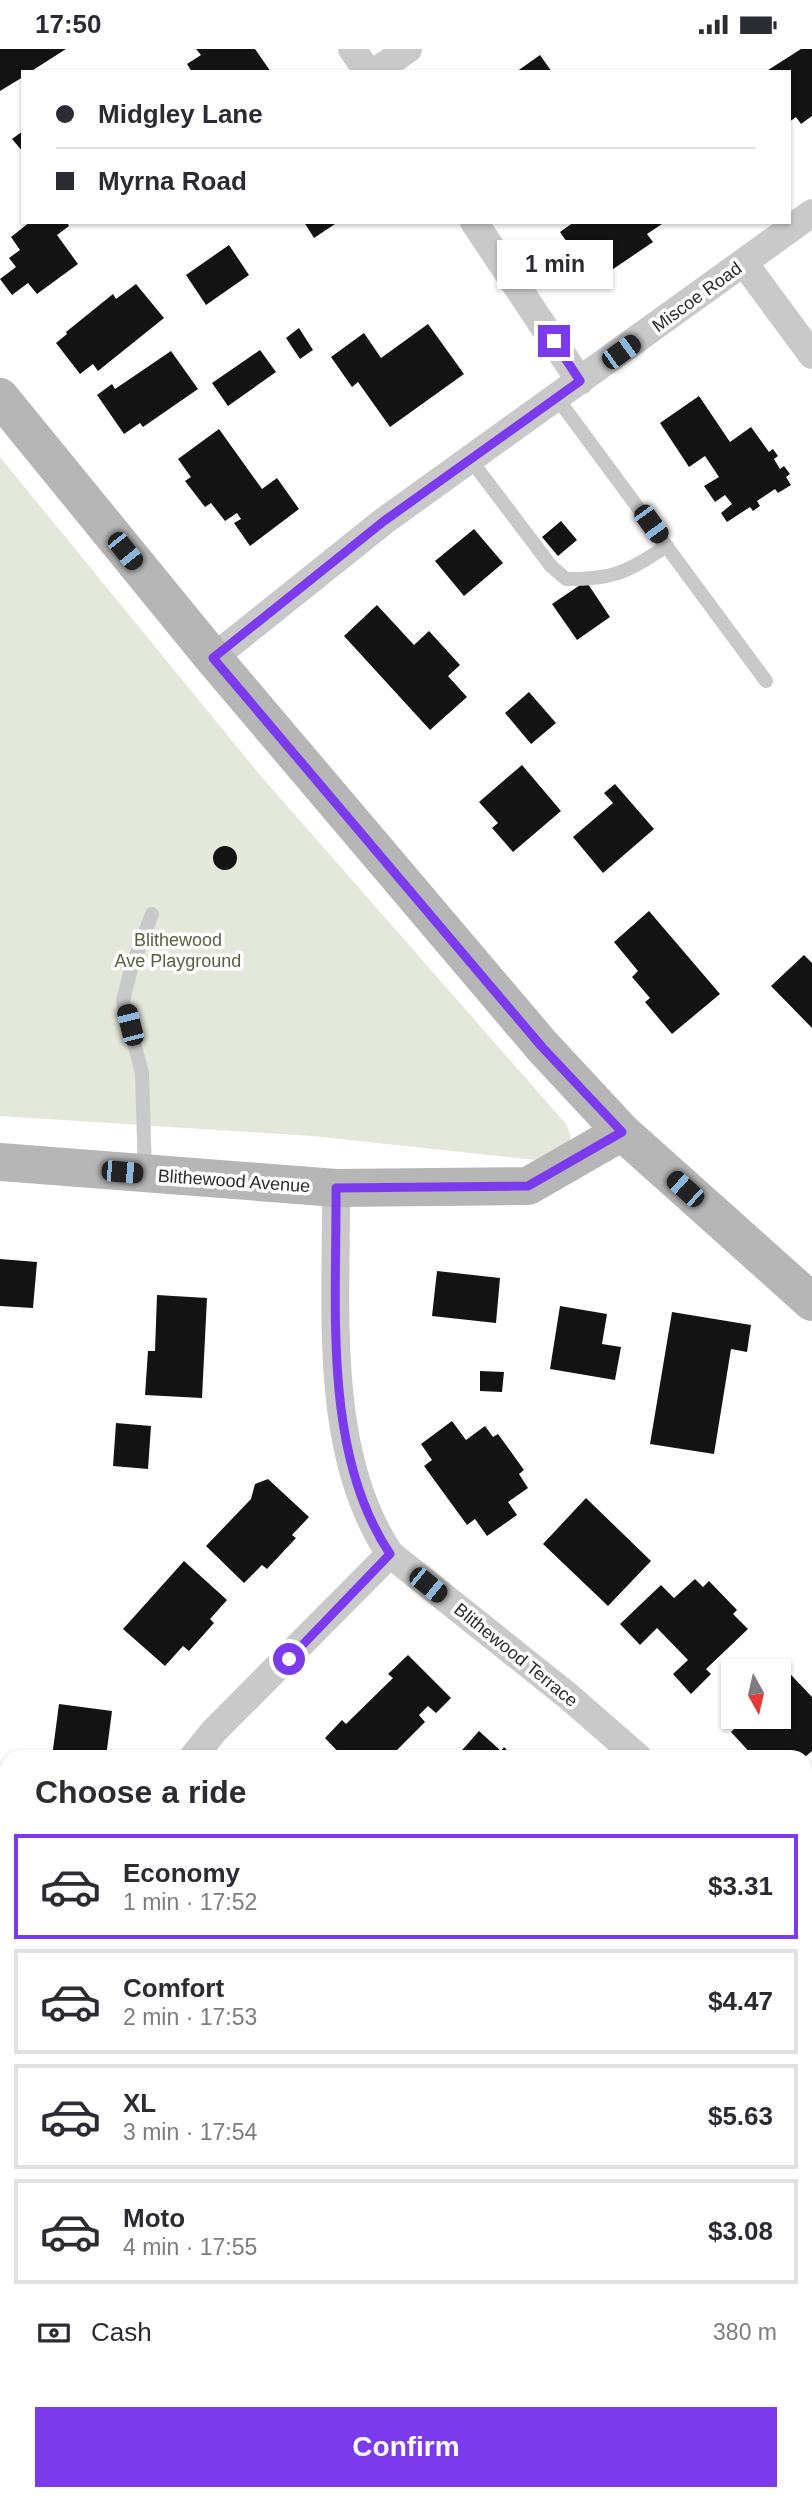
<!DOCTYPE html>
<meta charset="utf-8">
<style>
:root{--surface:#fff;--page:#f7f7f7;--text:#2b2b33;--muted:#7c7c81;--line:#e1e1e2;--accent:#7c3aed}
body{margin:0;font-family:Arial,sans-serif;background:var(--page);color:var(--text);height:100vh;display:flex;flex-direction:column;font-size:26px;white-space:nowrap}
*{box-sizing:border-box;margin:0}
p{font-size:23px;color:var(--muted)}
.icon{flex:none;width:38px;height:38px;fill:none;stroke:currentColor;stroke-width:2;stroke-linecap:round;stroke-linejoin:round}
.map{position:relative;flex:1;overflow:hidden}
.drawer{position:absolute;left:0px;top:1701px;width:812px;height:751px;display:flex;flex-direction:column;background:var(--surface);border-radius:21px 21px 0 0;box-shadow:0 2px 5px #0004}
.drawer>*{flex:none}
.banner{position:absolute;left:21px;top:21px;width:770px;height:154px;border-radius:0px;box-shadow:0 2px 5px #0004;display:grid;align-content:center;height:154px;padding:0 35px;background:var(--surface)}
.needle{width:46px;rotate:172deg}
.tools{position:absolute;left:721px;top:1610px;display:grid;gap:14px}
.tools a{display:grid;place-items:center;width:70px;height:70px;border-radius:0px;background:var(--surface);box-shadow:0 2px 5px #0004;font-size:35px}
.end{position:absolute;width:32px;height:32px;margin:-16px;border:9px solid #7c3aed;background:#fff;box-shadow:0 0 0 4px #fff}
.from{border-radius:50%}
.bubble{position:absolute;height:49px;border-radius:0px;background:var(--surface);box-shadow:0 2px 5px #0004;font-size:23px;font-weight:700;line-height:49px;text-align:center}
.car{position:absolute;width:21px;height:42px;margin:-21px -10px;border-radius:9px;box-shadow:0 0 5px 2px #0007;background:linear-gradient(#222 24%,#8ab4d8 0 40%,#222 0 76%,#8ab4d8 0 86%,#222 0)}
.banner b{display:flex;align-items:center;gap:24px;height:66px;font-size:26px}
.banner b+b{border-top:2px solid var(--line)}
.banner i{width:18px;height:18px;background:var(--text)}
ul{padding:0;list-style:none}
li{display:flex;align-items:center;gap:21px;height:105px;margin:0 14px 10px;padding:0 21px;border:4px solid var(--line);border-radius:0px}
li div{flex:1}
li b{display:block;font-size:26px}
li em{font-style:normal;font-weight:700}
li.selected{border-color:var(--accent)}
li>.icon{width:63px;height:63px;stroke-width:1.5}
h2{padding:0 35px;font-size:32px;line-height:84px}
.pay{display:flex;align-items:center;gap:18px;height:77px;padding:0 35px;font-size:26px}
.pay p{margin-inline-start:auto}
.cta{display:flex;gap:14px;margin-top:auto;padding:14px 35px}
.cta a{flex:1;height:80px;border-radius:0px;background:var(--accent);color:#fff;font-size:28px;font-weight:700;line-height:80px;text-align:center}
.status{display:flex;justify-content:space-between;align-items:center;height:49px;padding:0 35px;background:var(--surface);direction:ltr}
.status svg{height:19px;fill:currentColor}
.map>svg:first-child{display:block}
</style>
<div class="status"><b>17:50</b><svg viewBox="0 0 49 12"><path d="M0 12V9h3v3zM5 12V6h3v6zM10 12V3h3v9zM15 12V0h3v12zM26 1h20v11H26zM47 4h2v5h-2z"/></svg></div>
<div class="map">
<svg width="812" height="2451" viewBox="0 0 812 2451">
<rect width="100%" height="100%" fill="#fff"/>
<path fill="#e4e8db" d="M0 408 260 726 566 1075 571 1087 570 1096 546 1112 312 1087 0 1067Z"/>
<path fill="#131313" d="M0 0H66L30 23H23V28L0 42Z
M196 0H255L271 23H192L187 15 201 6Z
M801 0H812V67L801 75 796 68 789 73V23H765Z
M540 6 552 23H516Z
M23 82V103L12 90Z
M30 173H67L69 177 57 186 78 215 37 245 28 234 12 246 0 230 16 218 9 209 20 201 11 188Z
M304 173H338L314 189Z
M574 173H665L647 185 653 193 594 233 560 183Z
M229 196 249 226 206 256 186 226Z
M136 235 164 269 98 322 93 315 80 325 56 294 67 285 66 283 113 245 116 250Z
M428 275 464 325 390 378 358 333 352 338 331 308 364 284 381 309Z
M299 279 313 301 300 310 286 289Z
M260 301 276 323 228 357 212 334Z
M171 302 198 340 143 378 140 374 124 385 97 346 112 335 115 340Z
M699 347 730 393 751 378 769 403 773 400 778 407 774 410 780 420 784 417 790 425 786 428 791 436 778 444 775 440 757 452 760 457 753 462 750 458 727 473 721 464 732 455 725 446 715 453 704 437 719 428 705 407 689 418 660 374Z
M219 380 262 440 277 429 299 460 250 497 234 474 241 470 237 464 225 472 211 454 205 458 185 432 191 428 178 410Z
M561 472 577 491 558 507 542 488Z
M474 480 503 514 464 547 435 512Z
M586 532 610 568 577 591 552 555Z
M377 556 414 596 429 582 460 616 448 627 467 648 430 681 344 587Z
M529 643 556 674 531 695 505 664Z
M522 716 561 762 513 803 492 779 498 774 479 753Z
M615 735 654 780 603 824 573 788 613 754 604 744Z
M213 809a12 12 0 1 1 24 0a12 12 0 1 1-24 0Z
M649 862 720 945 672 985 645 953 650 949 632 928 638 922 614 893Z
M804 906 812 914V979L771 937Z
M0 1210 37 1213 33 1259 0 1257Z
M437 1222 500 1229 496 1274 432 1267Z
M157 1246 207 1249 202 1349 145 1346 148 1302H155Z
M560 1257 607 1265 602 1295 621 1298 615 1331 550 1320Z
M672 1263 751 1276 747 1303 731 1300 714 1405 650 1395Z
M480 1322 504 1323 502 1343 480 1342Z
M452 1372 466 1391 485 1377 493 1388 498 1385 524 1421 519 1425 528 1439 508 1453 517 1466 487 1487 475 1470 467 1476 424 1417 432 1411 421 1395Z
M116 1374 151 1377 148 1420 113 1417Z
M268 1430 309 1468 292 1486 296 1489 267 1520 262 1516 244 1534 206 1497 251 1450 255 1435Z
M586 1449 651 1512 608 1557 543 1495Z
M184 1512 227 1551 210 1570 214 1574 189 1602 183 1597 165 1617 123 1580Z
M695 1530 703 1538 709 1532 737 1561 733 1565 748 1580 706 1620 711 1625 691 1645 673 1625 688 1611 657 1579 640 1596 620 1575 661 1536 674 1549Z
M408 1606 451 1649 436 1664 428 1657 419 1666 425 1673 391 1707 387 1702 381 1708H343L325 1689 342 1671 346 1675 393 1629 388 1625Z
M776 1610 812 1648V1702L805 1708H754L731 1683 738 1676 728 1666 733 1661V1668H779V1622H762Z
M59 1655 112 1662 106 1708H52Z
M479 1682 501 1702 504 1698 514 1708H456Z"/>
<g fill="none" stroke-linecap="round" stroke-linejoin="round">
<path stroke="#c9c9c9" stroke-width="14" d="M557 349 766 632
M470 410 551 517 566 530C616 530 626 523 667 497
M145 1124 142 1024 123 952 131 920 152 865"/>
<path stroke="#c9c9c9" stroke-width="28" d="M352 0 368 23
M375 23 408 0
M474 173 580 332
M744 214 812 306
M213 609 384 472 812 164
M336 1139C337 1257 322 1403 390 1505L568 1647 638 1708
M193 1708 214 1682 390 1505
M805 1876 812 1882
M805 2147 812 2143"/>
<path stroke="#b6b6b6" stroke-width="38" d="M0 348 213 609 542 997 622 1083 812 1253
M0 1113 336 1139 528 1137 622 1083"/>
</g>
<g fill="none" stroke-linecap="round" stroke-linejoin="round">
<path stroke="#7c3aed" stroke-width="9" d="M289 1610 390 1505C322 1403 337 1257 336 1139L528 1137 622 1083 542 998 213 609 384 472 580 332 554 292"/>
</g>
<g text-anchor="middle" stroke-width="7" stroke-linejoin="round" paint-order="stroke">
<g font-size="18" fill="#2c2c2c" stroke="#fff">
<text transform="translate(697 248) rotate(-36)" y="6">Miscoe Road</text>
<text transform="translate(234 1132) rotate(4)" y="6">Blithewood Avenue</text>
<text transform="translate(516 1606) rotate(39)" y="6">Blithewood Terrace</text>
</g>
<g font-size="18" fill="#56613f" stroke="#fff">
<text x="178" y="897">Blithewood<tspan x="178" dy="21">Ave Playground</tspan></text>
</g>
</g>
</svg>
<div class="tools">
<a><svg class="needle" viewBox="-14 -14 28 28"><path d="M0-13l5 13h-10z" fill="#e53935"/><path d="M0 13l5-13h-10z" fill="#7c7c81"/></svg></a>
</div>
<i class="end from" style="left:289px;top:1610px"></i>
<i class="end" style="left:554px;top:292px"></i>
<div class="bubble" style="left:497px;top:191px;width:116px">1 min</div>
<i class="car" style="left:621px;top:303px;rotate:54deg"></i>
<i class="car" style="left:651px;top:475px;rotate:144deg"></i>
<i class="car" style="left:125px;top:502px;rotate:141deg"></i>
<i class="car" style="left:130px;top:976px;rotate:346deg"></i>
<i class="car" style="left:122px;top:1123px;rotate:95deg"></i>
<i class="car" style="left:685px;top:1140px;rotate:312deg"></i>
<i class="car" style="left:428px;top:1536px;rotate:129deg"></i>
<div class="banner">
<b><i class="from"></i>Midgley Lane</b>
<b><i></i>Myrna Road</b>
</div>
<section class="drawer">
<h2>Choose a ride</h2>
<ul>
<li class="selected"><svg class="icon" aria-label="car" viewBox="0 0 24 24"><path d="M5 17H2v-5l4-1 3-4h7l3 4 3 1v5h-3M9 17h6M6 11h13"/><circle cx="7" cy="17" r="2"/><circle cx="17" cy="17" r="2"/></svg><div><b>Economy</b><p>1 min · 17:52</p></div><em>$3.31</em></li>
<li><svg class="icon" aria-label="car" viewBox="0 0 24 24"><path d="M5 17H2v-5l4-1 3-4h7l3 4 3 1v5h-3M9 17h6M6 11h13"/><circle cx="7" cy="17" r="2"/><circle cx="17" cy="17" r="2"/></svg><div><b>Comfort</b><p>2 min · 17:53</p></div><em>$4.47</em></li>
<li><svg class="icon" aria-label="car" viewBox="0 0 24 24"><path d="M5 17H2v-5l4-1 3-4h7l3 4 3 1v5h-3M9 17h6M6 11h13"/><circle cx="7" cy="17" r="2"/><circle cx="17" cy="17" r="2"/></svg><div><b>XL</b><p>3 min · 17:54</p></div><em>$5.63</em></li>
<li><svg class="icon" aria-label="car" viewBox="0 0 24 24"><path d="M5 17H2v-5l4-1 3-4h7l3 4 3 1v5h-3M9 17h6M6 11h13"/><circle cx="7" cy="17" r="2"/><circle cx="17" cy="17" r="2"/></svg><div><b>Moto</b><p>4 min · 17:55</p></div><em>$3.08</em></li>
</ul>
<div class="pay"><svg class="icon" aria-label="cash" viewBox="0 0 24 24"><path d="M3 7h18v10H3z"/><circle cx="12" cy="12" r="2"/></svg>Cash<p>380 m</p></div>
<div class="cta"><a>Confirm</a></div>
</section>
</div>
